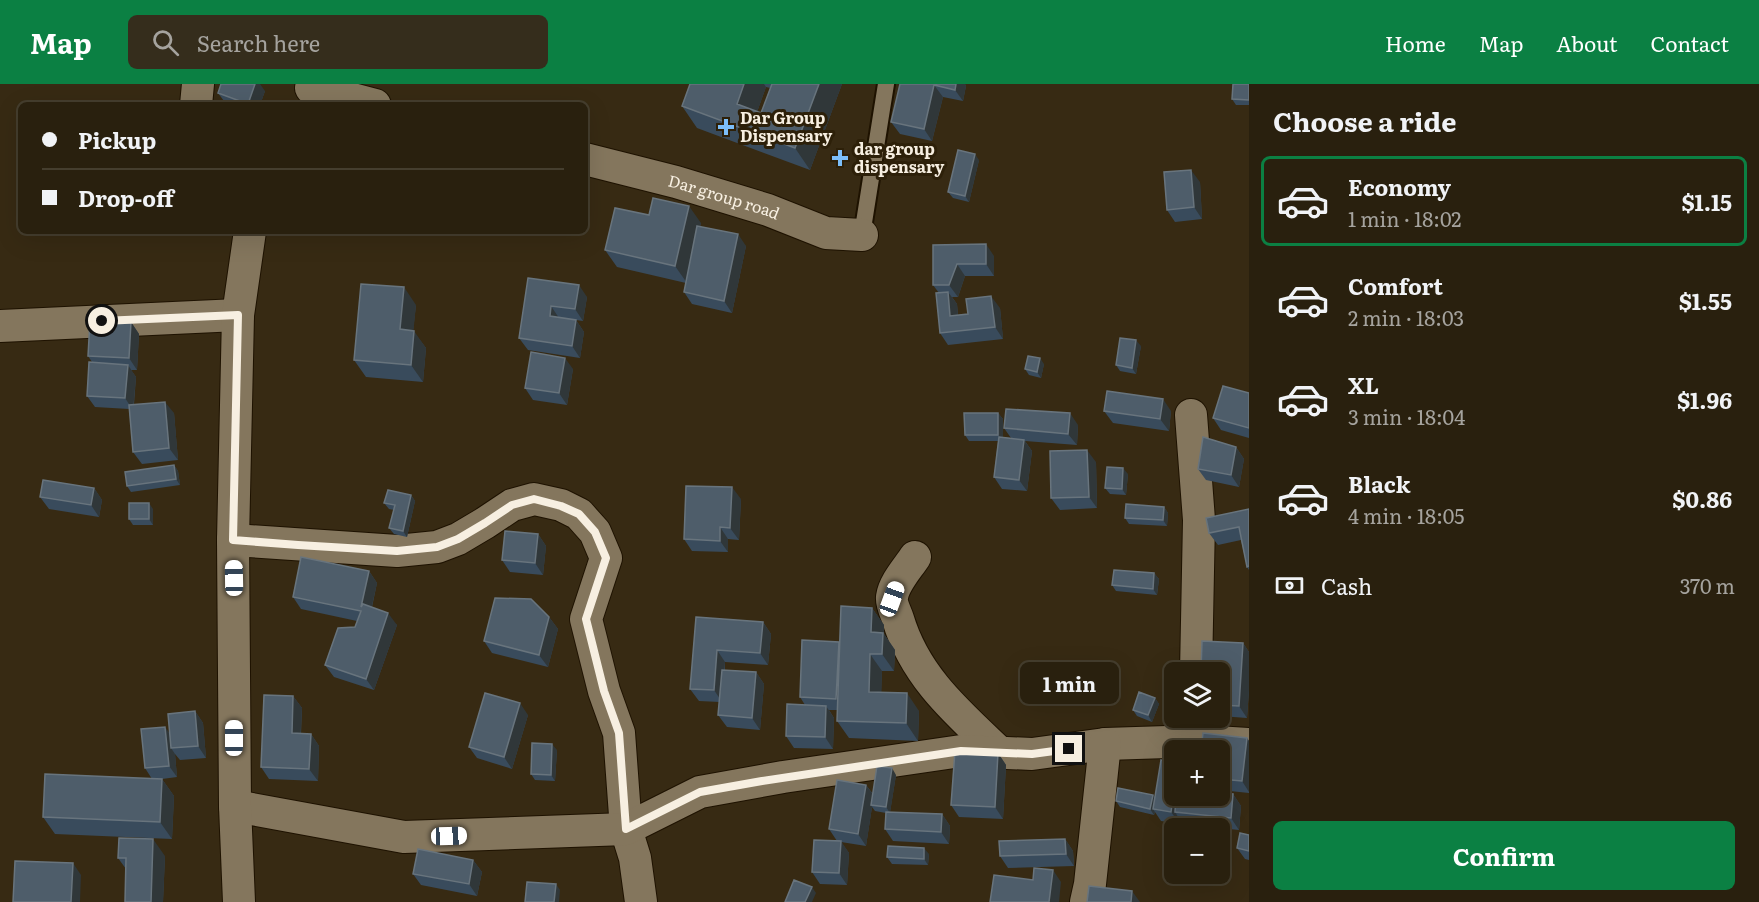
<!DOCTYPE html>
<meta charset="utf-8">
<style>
:root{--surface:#29200e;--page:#352d1c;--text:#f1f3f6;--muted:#a5a39e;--line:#453e2e;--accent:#0b8043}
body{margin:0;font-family:Literata,serif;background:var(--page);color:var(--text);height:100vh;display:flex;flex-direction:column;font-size:22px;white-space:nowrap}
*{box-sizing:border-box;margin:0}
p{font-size:20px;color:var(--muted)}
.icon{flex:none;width:33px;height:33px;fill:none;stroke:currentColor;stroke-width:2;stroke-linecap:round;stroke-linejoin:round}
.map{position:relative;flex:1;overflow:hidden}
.side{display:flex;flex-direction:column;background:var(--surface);width:510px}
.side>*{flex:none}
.guide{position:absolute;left:18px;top:18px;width:570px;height:132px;border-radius:9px;box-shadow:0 6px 24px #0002,0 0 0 2px var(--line);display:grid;align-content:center;height:132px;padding:0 24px;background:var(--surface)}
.buttons{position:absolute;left:1164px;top:578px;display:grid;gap:12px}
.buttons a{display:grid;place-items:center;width:66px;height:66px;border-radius:9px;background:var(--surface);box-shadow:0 6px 24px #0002,0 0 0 2px var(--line);font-size:30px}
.end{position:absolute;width:27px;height:27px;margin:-14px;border:8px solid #f7efe1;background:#111;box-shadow:0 0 0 3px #111}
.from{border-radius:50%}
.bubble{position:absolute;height:42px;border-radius:9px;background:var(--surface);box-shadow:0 6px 24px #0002,0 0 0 2px var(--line);font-size:20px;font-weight:700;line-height:42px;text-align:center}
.car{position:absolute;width:18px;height:36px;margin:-18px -9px;border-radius:8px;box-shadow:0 0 4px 2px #0007;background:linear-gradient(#fff 24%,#345 0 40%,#fff 0 76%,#345 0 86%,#fff 0)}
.guide b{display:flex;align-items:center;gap:21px;height:57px;font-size:22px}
.guide b+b{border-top:2px solid var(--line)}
.guide i{width:15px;height:15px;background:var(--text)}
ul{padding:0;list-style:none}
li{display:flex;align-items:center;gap:18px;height:90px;margin:0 12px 9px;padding:0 12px;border:3px solid transparent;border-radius:9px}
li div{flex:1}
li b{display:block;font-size:22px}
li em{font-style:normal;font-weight:700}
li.active{border-color:var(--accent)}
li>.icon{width:54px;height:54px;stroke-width:1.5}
h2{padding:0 24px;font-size:27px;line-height:72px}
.pay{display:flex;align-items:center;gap:15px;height:66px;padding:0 24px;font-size:22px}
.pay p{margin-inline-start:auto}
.action{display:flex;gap:12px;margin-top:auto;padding:12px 24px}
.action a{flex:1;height:69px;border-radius:9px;background:var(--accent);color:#fff;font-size:24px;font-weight:700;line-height:69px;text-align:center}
header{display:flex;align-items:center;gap:36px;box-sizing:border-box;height:84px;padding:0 30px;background:var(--accent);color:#fff}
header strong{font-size:28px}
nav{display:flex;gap:33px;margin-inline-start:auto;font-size:21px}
.search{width:420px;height:54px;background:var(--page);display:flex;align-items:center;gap:15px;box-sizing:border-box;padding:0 21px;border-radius:9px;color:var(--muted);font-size:22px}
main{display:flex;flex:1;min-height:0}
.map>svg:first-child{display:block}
</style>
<header>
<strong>Map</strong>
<div class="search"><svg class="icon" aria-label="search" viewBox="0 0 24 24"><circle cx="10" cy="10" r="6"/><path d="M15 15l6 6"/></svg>Search here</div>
<nav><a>Home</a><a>Map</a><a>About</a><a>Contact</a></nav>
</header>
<main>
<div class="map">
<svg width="1249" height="818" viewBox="0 0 1249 818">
<rect width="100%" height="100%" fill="#372a13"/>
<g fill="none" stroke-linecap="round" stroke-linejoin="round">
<g stroke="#1e1200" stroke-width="20">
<path id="service" d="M862 151 886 0"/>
</g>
<g stroke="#1e1200" stroke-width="34">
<g id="minor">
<path d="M311 4 375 21"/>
<path d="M196 21 198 0"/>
<path id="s1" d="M585 75 676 98 768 126 826 149 862 151"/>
<path d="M0 242 238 231"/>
<path d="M1191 331 1199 436 1196 588"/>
<path d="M233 456 397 467 437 463 458 455 485 439 512 421 534 415 561 421 579 430 595 448 606 474 586 535 604 607 619 649 626 745 635 774 641 818"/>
<path d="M915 473C907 485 894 499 892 513 891 520 896 529 898 535 915 593 958 629 1000 669"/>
<path d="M235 722 404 753 626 745 700 708 783 693 961 667 1032 670 1105 660 1199 657 1249 660"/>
<path d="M239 818 235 722 233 456 238 231 250 147"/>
<path d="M1086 818 1090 800 1105 660"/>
</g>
</g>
<use href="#service" stroke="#84765d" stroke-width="16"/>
<use href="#minor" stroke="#84765d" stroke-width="32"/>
</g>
<path fill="#394b5c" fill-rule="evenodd" d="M690 0H842L810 86 697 44 682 22ZM766 3 770 4 761 29 757 28Z
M900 0H965L966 2 963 17 943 13 932 57 900 50 891 38Z
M1249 0V21H1236L1232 15Z
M265 7 260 21H227L218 9Z
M979 76 969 118 953 114 948 108Z
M1200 98 1202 135 1175 138 1167 126Z
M649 131 701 139 700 143 746 162 732 229 692 220 684 208 686 199 617 183 605 166Z
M933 161 994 172V192H965L958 213H952L957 220 958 231 968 230 1000 224 1003 255 948 261 940 249 939 209 933 201Z
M528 194 587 213 583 237 576 236 584 248 580 274 528 266 519 254Z
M416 221 413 247 426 264 423 298 366 293 354 276Z
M131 238 139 250 137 286H131L136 293 134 320 174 329 178 376 142 380 133 368 129 325 95 323 87 312 92 278 88 272Z
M1141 262 1136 290 1120 287 1116 281Z
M1044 280 1041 294 1029 291 1025 285Z
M573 285 567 321 533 316 525 304Z
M1249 309V354L1221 346 1213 334Z
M1104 327H1171L1169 347 1113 339Z
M998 329 1003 335V353L1011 354 1004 344 1078 341 1077 361 1025 357 1032 367 1027 407 1002 405 994 393 998 357H969L965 351Z
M1236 363 1244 375 1239 403 1206 396 1198 385Z
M1096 378 1097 424 1060 426 1051 414Z
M174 381 178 387 180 401 131 408 127 402Z
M1128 390 1126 411 1110 410 1105 404Z
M94 404 102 416 99 433 49 425 40 413Z
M411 411 415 417 407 453 394 450 389 444 394 426 389 425 384 419Z
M741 415 739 456 728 455V468L692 467 684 455Z
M1164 423 1168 429 1167 442 1129 440 1125 434Z
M153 425V441H133L129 435Z
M1249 425V486L1247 483 1241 456 1218 461 1209 449Z
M538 450 546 462 543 491 510 488 502 476Z
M369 487 377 499 372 523 397 541 374 606 334 593 325 581 355 543 357 537 301 525 293 513Z
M1154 489 1159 495 1157 511 1116 507 1112 501Z
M872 524 884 541V550L895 566 894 587H882L881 609 919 627 918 657 849 654 837 637V626H829L834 634 833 665 794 664 786 652 805 621 800 613 839 558 840 559Z
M549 533 558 545 548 583 492 569 484 557Z
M696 533 763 538 771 550 768 581 725 578V586L756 588 764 600 760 646 727 643 718 631 720 618 699 617 690 605Z
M1243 559 1249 568V606L1247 634 1220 632V588Z
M293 612 302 624 301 650H311L319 662 318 697 269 695 261 683Z
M1155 614 1159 620 1152 638 1137 632 1133 626Z
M195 627 203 639 206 674 180 676 175 670 177 693 162 695 174 712 172 755 55 750 43 733 152 695 145 684 170 649Z
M528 631 512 685 477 674 469 663Z
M1247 654 1249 657V709L1220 706V666Z
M557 666 555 697 535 696 531 690Z
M998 669 1006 681 1003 735 959 733 951 721Z
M896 691 890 728 942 730 950 742 949 760 893 757 885 745 886 729 875 727 872 723 866 762 841 758 849 769 847 801 820 800 812 788 837 757 829 745 866 701 873 710Z
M1233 710 1241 722 1239 746 1183 740 1180 736V740L1161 737 1155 728 1154 731 1120 723 1116 717 1153 711 1155 713 1174 711Z
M1249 751V776L1245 775 1237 764Z
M1065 755 1073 767 1074 782 1008 784 1000 772Z
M929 770 928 781 892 780 887 773Z
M165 772 163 818H125L126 785 118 774Z
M473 776 482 788 477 812 421 801 413 790Z"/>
<path fill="#303739" d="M255 0H260L265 7 260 21H249L248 20Z
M744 0H764L766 3 752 42 737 20Z
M819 0H842L810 86 795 64Z
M956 0H965L966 2 963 17 955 6Z
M934 1 943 13 932 57 924 45Z
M975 70 979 76 969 118 965 112Z
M1191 86 1200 98 1202 135 1194 123Z
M689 122 701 139 687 199 675 182Z
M738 150 746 162 732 229 724 217Z
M986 160 994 172V192L986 180Z
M957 180 965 192 958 213 949 201Z
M579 201 587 213 583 237 575 225Z
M404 203 416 221 412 262 400 245Z
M948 208 957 220 959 244 950 232Z
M991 212 1000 224 1003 255 995 243Z
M551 222 559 234 550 232Z
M576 236 584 248 580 274 572 262Z
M131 238 139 250 137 286 129 274Z
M414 247 426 264 423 298 411 281Z
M1136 256 1141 262 1136 290 1132 284Z
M565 274 573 285 567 321 559 309Z
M1040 274 1044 280 1041 294 1037 288Z
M128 281 136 293 133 326 125 314Z
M1163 315 1171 327 1169 347 1160 335Z
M165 318 174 329 178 376 169 364Z
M998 329 1003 335V357L998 351Z
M1070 329 1078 341 1077 361 1068 350Z
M1024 356 1032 367 1027 407 1019 396Z
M1236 363 1244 375 1239 403 1231 391Z
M1087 366 1096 378 1097 424 1089 413Z
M174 381 178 387 180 401 176 395Z
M1123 384 1128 390 1126 411 1122 405Z
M732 403 741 415 739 456 730 444Z
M94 404 102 416 99 433 91 421Z
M411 411 415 417 407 453 403 447Z
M149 419 153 425V441L149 435Z
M1164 423 1168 429 1167 442 1163 436Z
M720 443 728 455V468L720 457Z
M538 450 546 462 543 491 535 479Z
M369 487 377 499 369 535 361 523Z
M1154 489 1159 495 1157 511 1153 505Z
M872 524 884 541V550L895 566 894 587 882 570 871 548Z
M388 529 397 541 374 606 366 595Z
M549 533 558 545 548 583 539 571Z
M763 538 771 550 768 581 760 569Z
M839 558 847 570 845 627 836 615Z
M1243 559 1249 568V606L1247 634 1239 622Z
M717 566 725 578 722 618 714 606Z
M870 570 882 587 881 625 869 608Z
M756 588 764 600 760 646 752 634Z
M907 609 919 627 918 657 906 639Z
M293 612 302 624 300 661 292 649Z
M1155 614 1159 620 1152 638 1148 631Z
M520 619 528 631 512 685 504 673Z
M826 622 834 634 833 665 825 653Z
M195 627 203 639 206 674 198 662Z
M165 643 174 655 171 664 175 670 177 693 169 682Z
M311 650 319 662 318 697 309 685Z
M1247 654 1249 657V708L1242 697Z
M552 660 557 666 555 697 551 691Z
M998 669 1006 681 1003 735 995 723Z
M892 684 896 691 890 729 886 723Z
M162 695 174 712 172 755 160 738Z
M866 701 874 712 871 721 872 723 866 762 858 750Z
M1233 710 1241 722 1239 746 1231 734Z
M1153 711 1157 717 1153 725 1155 728 1154 731 1150 725Z
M1174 711H1184L1175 728 1180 736V740L1171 728Z
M942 730 950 742 949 760 941 748Z
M153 755 165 772 163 818H151Z
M1065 755 1073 767 1074 782 1066 770Z
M841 757 849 769 847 801 839 789Z
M924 764 929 770 928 781 924 775Z
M473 776 482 788 477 812 469 800Z
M73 779 81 791 80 818H71Z
M1053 786 1061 798 1059 818H1049Z
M556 800 560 806 559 818H554Z
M812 803 816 809 812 818H805Z
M1132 807 1140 818H1131Z"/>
<path fill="#4e5d6a" stroke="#68747d" stroke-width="1.5" d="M221 0H255L248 20 218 9Z
M690 0H744L737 20 761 29 772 0H819L795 64 682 22Z
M900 0H956L955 6 934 1 924 45 891 38Z
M1233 0H1249V16L1232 15Z
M958 66 975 70 965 112 948 108Z
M1191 86 1194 123 1167 126 1164 88Z
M653 114 689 122 675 182 605 166 615 124 649 131Z
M697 142 738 150 724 217 684 208Z
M986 160V180H957L949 201H933V161Z
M528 194 579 201 575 225 551 222 550 232 576 236 572 262 519 254Z
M361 200 404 203 400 245 414 247 411 281 354 276Z
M948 208 950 232 968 230 966 215 991 212 995 243 940 249 936 209Z
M90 237 131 238 129 274 88 272Z
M1120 254 1136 256 1132 284 1116 281Z
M531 268 565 274 559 309 525 304Z
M1028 272 1040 274 1037 288 1025 285Z
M89 278 128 281 125 314 87 312Z
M1223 302 1249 309V344L1213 334Z
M1107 307 1163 315 1160 335 1104 327Z
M165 318 169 364 133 368 129 321Z
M1006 325 1070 329 1068 350 1004 344Z
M964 329H998V351H965Z
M999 353 1024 356 1019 396 994 393Z
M1203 353 1236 363 1231 391 1198 385Z
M1087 366 1089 413 1051 414 1050 367Z
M174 381 176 395 127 402 125 388Z
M1107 383 1123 384 1122 405 1105 404Z
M43 396 94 404 91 421 40 413Z
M686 402 732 403 730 444 720 443V457L684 455Z
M388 406 411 411 403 447 389 444 395 421 384 419Z
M129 419H149V435H129Z
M1126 420 1164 423 1163 436 1125 434Z
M1249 425V482L1247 483 1239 443 1209 449 1206 434Z
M505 447 538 450 535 479 502 476Z
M301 473 369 487 361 523 363 520 388 529 366 595 325 581 338 544 355 543 361 527 293 513Z
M1114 486 1154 489 1153 505 1112 501Z
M495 514 531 515 549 533 539 571 484 557Z
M841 522 872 524 871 548 883 549 882 570H870L869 608 907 609 906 639 837 637Z
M696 533 763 538 760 569 717 566 714 606 690 605Z
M802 556 839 558 836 615 800 613Z
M1202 557 1243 559 1239 622 1220 621V588H1201Z
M722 586 756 588 752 634 718 631Z
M1139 608 1155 614 1148 631 1133 626Z
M485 609 520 619 504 673 469 663Z
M264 611 293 612 292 649 311 650 309 685 261 683Z
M787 620 826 622 825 653 786 652Z
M195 627 198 662 171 664 168 630Z
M165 643 169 682 145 684 141 645Z
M1203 649 1247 654 1242 697 1220 695V666H1201Z
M532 659 552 660 551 691 531 690Z
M955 667 998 669 995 723 951 721Z
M1161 676 1174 679V708L1171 728 1153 725Z
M877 682 892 684 886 723 871 721Z
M45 690 162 695 160 738 43 733Z
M837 696 866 701 858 750 829 745Z
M1118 704 1153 711 1150 725 1116 717Z
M1220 709 1233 710 1231 734 1175 728 1176 711H1220Z
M886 728 942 730 941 748 885 745Z
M1240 749 1249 751V767L1237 764Z
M119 754 153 755 151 818H125L126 774H118Z
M1065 755 1066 770 1000 772 999 757Z
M814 756 841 757 839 789 812 788Z
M888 762 924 764V775L887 773Z
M418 765 473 776 469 800 413 790Z
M15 777 73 779 71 818H13Z
M1034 784 1053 786 1049 818H990L994 791 1033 796Z
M794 796 812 803 805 818H785Z
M527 798 556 800 554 818H525Z
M1089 802 1132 807 1131 818H1087Z"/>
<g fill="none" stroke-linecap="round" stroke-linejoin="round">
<path stroke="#f7efe1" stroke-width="8" d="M102 237 238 231 233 456 298 461 397 467 437 463 458 455 485 439 512 421 534 415 561 422 579 430 595 448 606 474 586 535 604 607 619 649 626 745 700 708 762 697 961 667 1032 670 1069 665"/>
</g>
<g fill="#7cbef9" stroke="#2d2009" stroke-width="2">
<path d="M723 34h6v6h6v6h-6v6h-6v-6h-6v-6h6z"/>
<path d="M837 65h6v6h6v6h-6v6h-6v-6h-6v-6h6z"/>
</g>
<g text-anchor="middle" stroke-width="6" stroke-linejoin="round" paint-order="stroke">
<g font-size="16" font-weight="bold" fill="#f7efe1" stroke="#2d2009" text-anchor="start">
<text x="740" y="40">Dar Group<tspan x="740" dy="18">Dispensary</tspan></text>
<text x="854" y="71">dar group<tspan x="854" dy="18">dispensary</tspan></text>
</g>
<g font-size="16" fill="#f7efe1" stroke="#2d2009">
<text dy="6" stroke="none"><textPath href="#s1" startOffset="144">Dar group road</textPath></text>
</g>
</g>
</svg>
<div class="buttons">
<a><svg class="icon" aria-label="layers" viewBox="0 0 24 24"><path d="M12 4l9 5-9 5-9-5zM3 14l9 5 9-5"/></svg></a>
<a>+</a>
<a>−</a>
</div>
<i class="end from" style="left:102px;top:237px"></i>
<i class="end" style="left:1069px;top:665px"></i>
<div class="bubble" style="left:1020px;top:578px;width:99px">1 min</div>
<i class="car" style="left:234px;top:494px;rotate:359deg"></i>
<i class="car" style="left:892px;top:515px;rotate:20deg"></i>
<i class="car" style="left:234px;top:654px;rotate:0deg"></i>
<i class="car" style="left:449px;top:752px;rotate:88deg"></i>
<div class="guide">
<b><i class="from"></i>Pickup</b>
<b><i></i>Drop-off</b>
</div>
</div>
<section class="side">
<h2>Choose a ride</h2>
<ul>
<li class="active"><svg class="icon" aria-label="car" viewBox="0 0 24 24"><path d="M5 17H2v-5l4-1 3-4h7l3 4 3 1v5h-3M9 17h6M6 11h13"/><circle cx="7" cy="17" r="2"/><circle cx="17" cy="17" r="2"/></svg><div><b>Economy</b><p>1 min · 18:02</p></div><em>$1.15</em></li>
<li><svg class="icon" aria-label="car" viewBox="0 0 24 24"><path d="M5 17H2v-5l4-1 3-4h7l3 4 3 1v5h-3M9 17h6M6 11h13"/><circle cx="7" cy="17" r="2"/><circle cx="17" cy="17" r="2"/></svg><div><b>Comfort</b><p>2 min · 18:03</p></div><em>$1.55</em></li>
<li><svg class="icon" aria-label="car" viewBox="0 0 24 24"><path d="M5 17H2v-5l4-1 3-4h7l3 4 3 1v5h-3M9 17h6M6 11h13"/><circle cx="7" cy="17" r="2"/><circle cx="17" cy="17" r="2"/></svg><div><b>XL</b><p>3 min · 18:04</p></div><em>$1.96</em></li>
<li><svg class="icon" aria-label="car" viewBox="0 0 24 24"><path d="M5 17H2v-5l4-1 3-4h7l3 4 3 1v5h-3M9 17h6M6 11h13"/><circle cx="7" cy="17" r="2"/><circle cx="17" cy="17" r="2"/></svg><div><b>Black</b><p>4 min · 18:05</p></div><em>$0.86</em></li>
</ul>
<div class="pay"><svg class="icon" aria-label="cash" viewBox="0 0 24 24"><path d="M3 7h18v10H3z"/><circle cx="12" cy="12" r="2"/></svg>Cash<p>370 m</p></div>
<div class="action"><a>Confirm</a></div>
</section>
</main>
